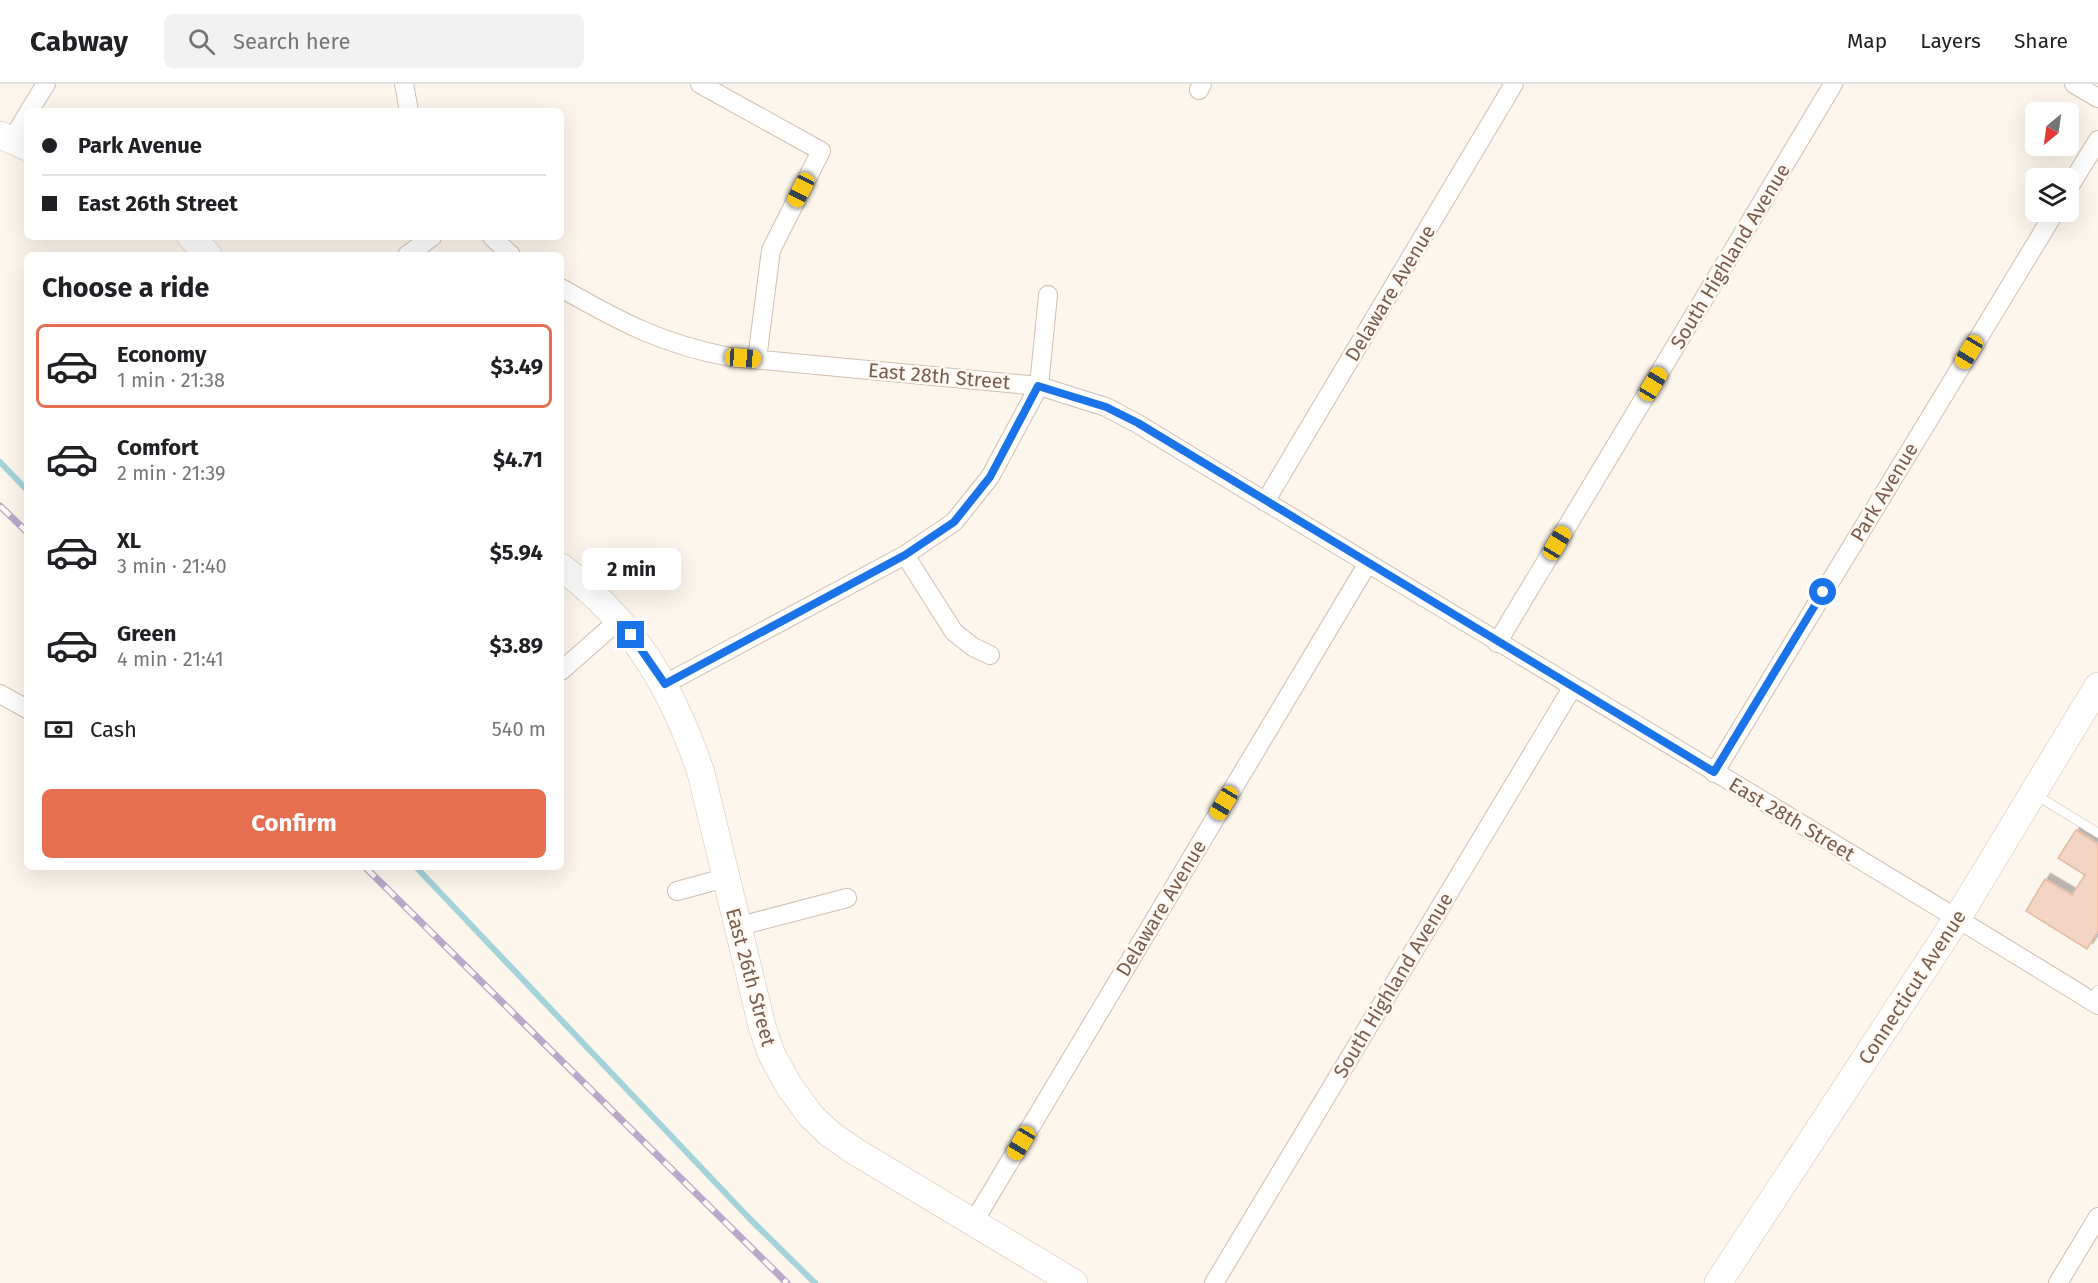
<!DOCTYPE html>
<meta charset="utf-8">
<style>
:root{--surface:#fff;--page:#f2f2f2;--text:#202124;--muted:#757577;--line:#e0e0e0;--accent:#e76f51}
body{margin:0;font-family:"Fira Sans",sans-serif;background:var(--page);color:var(--text);height:100vh;display:flex;flex-direction:column;font-size:22px;white-space:nowrap}
*{box-sizing:border-box;margin:0}
p{font-size:20px;color:var(--muted)}
.icon{flex:none;width:33px;height:33px;fill:none;stroke:currentColor;stroke-width:2;stroke-linecap:round;stroke-linejoin:round}
.map{position:relative;flex:1;overflow:hidden}
.drawer{position:absolute;left:24px;top:168px;width:540px;height:618px;display:flex;flex-direction:column;background:var(--surface);border-radius:9px;box-shadow:0 6px 24px #0002}
.drawer>*{flex:none}
.top-card{position:absolute;left:24px;top:24px;width:540px;height:132px;border-radius:9px;box-shadow:0 6px 24px #0002;display:grid;align-content:center;height:132px;padding:0 18px;background:var(--surface)}
.needle{width:39px;rotate:209deg}
.fabs{position:absolute;left:2025px;top:18px;display:grid;gap:12px}
.fabs a{display:grid;place-items:center;width:54px;height:54px;border-radius:9px;background:var(--surface);box-shadow:0 6px 24px #0002;font-size:30px}
.end{position:absolute;width:27px;height:27px;margin:-14px;border:8px solid #1a73e8;background:#fff;box-shadow:0 0 0 3px #fff}
.from{border-radius:50%}
.bubble{position:absolute;height:42px;border-radius:9px;background:var(--surface);box-shadow:0 6px 24px #0002;font-size:20px;font-weight:700;line-height:42px;text-align:center}
.car{position:absolute;width:18px;height:36px;margin:-18px -9px;border-radius:8px;box-shadow:0 0 4px 2px #0007;background:linear-gradient(#f5c518 24%,#345 0 40%,#f5c518 0 76%,#345 0 86%,#f5c518 0)}
.top-card b{display:flex;align-items:center;gap:21px;height:57px;font-size:22px}
.top-card b+b{border-top:2px solid var(--line)}
.top-card i{width:15px;height:15px;background:var(--text)}
ul{padding:0;list-style:none}
li{display:flex;align-items:center;gap:18px;height:84px;margin:0 12px 9px;padding:0 6px;border:3px solid transparent;border-radius:9px}
li div{flex:1}
li b{display:block;font-size:22px}
li em{font-style:normal;font-weight:700}
li.current{border-color:var(--accent)}
li>.icon{width:54px;height:54px;stroke-width:1.5}
h2{padding:0 18px;font-size:27px;line-height:72px}
.pay{display:flex;align-items:center;gap:15px;height:66px;padding:0 18px;font-size:22px}
.pay p{margin-inline-start:auto}
.action{display:flex;gap:12px;margin-top:auto;padding:12px 18px}
.action a{flex:1;height:69px;border-radius:9px;background:var(--accent);color:#fff;font-size:24px;font-weight:700;line-height:69px;text-align:center}
header{display:flex;align-items:center;gap:36px;box-sizing:border-box;height:84px;padding:0 30px;background:var(--surface);border-bottom:2px solid var(--line)}
header strong{font-size:28px}
nav{display:flex;gap:33px;margin-inline-start:auto;font-size:21px}
.search{width:420px;height:54px;background:var(--page);display:flex;align-items:center;gap:15px;box-sizing:border-box;padding:0 21px;border-radius:9px;color:var(--muted);font-size:22px}
.map>svg:first-child{display:block}
</style>
<header>
<strong>Cabway</strong>
<div class="search"><svg class="icon" aria-label="search" viewBox="0 0 24 24"><circle cx="10" cy="10" r="6"/><path d="M15 15l6 6"/></svg>Search here</div>
<nav><a>Map</a><a>Layers</a><a>Share</a></nav>
</header>
<div class="map">
<svg width="2098" height="1199" viewBox="0 0 2098 1199">
<defs>
<filter id="shadow"><feDropShadow dx="5.5" dy="-5.5" stdDeviation="0" flood-color="#0004"/></filter>
</defs>
<rect width="100%" height="100%" fill="#fdf6ec"/>
<g fill="none" stroke-linecap="round" stroke-linejoin="round">
<path stroke="#a5d3da" stroke-width="6" d="M0 378 27 406
M416 783 749 1134 815 1199"/>
</g>
<path fill="#f3d5c3" stroke="#e6bba3" stroke-width="1.5" filter="url(#shadow)" d="M2076 746 2098 760V847L2087 865 2026 827 2045 795 2072 811 2085 791 2058 774Z"/>
<g fill="none" stroke-linecap="round" stroke-linejoin="round">
<g stroke="#d1beb0" stroke-width="10">
<path id="lane" d="M2036 711 2098 749
M2091 917 2098 906"/>
</g>
<g stroke="#d1beb0" stroke-width="20">
<path id="street" d="M404 0 409 27
M700 0 821 67 771 166 757 275
M2074 0 2098 14
M1199 6 1202 0
M29 27 46 0
M12 56 27 31
M2068 105 2098 56
M492 153 511 171
M407 171 432 153
M561 204C621 238 661 260 730 273L1039 302 1106 323 1138 340C1457 535 1780 724 2098 921
M1265 418 1514 0
M905 471 954 548 973 563 990 571
M1497 559 1833 0
M561 587 620 535
M665 600 905 471 954 438 990 393 1039 302 1048 211
M0 610 27 625
M1714 689 2055 128
M677 807 725 794
M736 843 847 814
M973 1139 1368 479
M1214 1199 1572 604
M2058 1199 2098 1133"/>
</g>
<g stroke="#d6c0b0" stroke-width="28">
<path id="secondary" d="M0 51 27 63
M191 153 208 171
M561 483C633 537 673 605 701 689L762 942 771 969 789 1002 811 1032 830 1050 853 1066 1074 1199
M1718 1199 1958 833 2098 602"/>
</g>
<use href="#lane" stroke="#fff" stroke-width="9"/>
<use href="#street" stroke="#fff" stroke-width="18"/>
<use href="#secondary" stroke="#fff" stroke-width="27"/>
<g stroke="#b9a8c9" stroke-width="7">
<path id="rail" d="M0 422 27 448
M365 783 787 1199"/>
</g>
<use href="#rail" stroke="#fffaf3" stroke-width="4.5" stroke-dasharray="14" stroke-linecap="butt"/>
</g>
<g fill="none" stroke-linecap="round" stroke-linejoin="round">
<path stroke="#1a73e8" stroke-width="8" d="M631 551 665 600 905 471 954 438 990 393 1038 302 1106 323 1138 339 1714 688 1823 508"/>
</g>
<g text-anchor="middle" stroke-width="5" stroke-linejoin="round" paint-order="stroke">
<g font-size="20" fill="#7a5c4d" stroke="#fffaf3">
<text transform="translate(1730 172) rotate(-59)" y="7">South Highland Avenue</text>
<text transform="translate(1390 209) rotate(-59)" y="7">Delaware Avenue</text>
<text transform="translate(939 292) rotate(5)" y="7">East 28th Street</text>
<text transform="translate(1884 408) rotate(-59)" y="7">Park Avenue</text>
<text transform="translate(1792 735) rotate(31)" y="7">East 28th Street</text>
<text transform="translate(1161 824) rotate(-59)" y="7">Delaware Avenue</text>
<text transform="translate(751 893) rotate(75)" y="7">East 26th Street</text>
<text transform="translate(1393 901) rotate(-59)" y="7">South Highland Avenue</text>
<text transform="translate(1912 903) rotate(-57)" y="7">Connecticut Avenue</text>
</g>
</g>
</svg>
<div class="fabs">
<a><svg class="needle" viewBox="-14 -14 28 28"><path d="M0-13l5 13h-10z" fill="#e53935"/><path d="M0 13l5-13h-10z" fill="#757577"/></svg></a>
<a><svg class="icon" aria-label="layers" viewBox="0 0 24 24"><path d="M12 4l9 5-9 5-9-5zM3 14l9 5 9-5"/></svg></a>
</div>
<i class="end from" style="left:1823px;top:508px"></i>
<i class="end" style="left:631px;top:551px"></i>
<div class="bubble" style="left:582px;top:464px;width:99px">2 min</div>
<i class="car" style="left:801px;top:106px;rotate:207deg"></i>
<i class="car" style="left:1969px;top:268px;rotate:211deg"></i>
<i class="car" style="left:743px;top:274px;rotate:94deg"></i>
<i class="car" style="left:1653px;top:300px;rotate:31deg"></i>
<i class="car" style="left:1557px;top:459px;rotate:31deg"></i>
<i class="car" style="left:1224px;top:719px;rotate:211deg"></i>
<i class="car" style="left:1021px;top:1059px;rotate:211deg"></i>
<div class="top-card">
<b><i class="from"></i>Park Avenue</b>
<b><i></i>East 26th Street</b>
</div>
<section class="drawer">
<h2>Choose a ride</h2>
<ul>
<li class="current"><svg class="icon" aria-label="car" viewBox="0 0 24 24"><path d="M5 17H2v-5l4-1 3-4h7l3 4 3 1v5h-3M9 17h6M6 11h13"/><circle cx="7" cy="17" r="2"/><circle cx="17" cy="17" r="2"/></svg><div><b>Economy</b><p>1 min · 21:38</p></div><em>$3.49</em></li>
<li><svg class="icon" aria-label="car" viewBox="0 0 24 24"><path d="M5 17H2v-5l4-1 3-4h7l3 4 3 1v5h-3M9 17h6M6 11h13"/><circle cx="7" cy="17" r="2"/><circle cx="17" cy="17" r="2"/></svg><div><b>Comfort</b><p>2 min · 21:39</p></div><em>$4.71</em></li>
<li><svg class="icon" aria-label="car" viewBox="0 0 24 24"><path d="M5 17H2v-5l4-1 3-4h7l3 4 3 1v5h-3M9 17h6M6 11h13"/><circle cx="7" cy="17" r="2"/><circle cx="17" cy="17" r="2"/></svg><div><b>XL</b><p>3 min · 21:40</p></div><em>$5.94</em></li>
<li><svg class="icon" aria-label="car" viewBox="0 0 24 24"><path d="M5 17H2v-5l4-1 3-4h7l3 4 3 1v5h-3M9 17h6M6 11h13"/><circle cx="7" cy="17" r="2"/><circle cx="17" cy="17" r="2"/></svg><div><b>Green</b><p>4 min · 21:41</p></div><em>$3.89</em></li>
</ul>
<div class="pay"><svg class="icon" aria-label="cash" viewBox="0 0 24 24"><path d="M3 7h18v10H3z"/><circle cx="12" cy="12" r="2"/></svg>Cash<p>540 m</p></div>
<div class="action"><a>Confirm</a></div>
</section>
</div>
